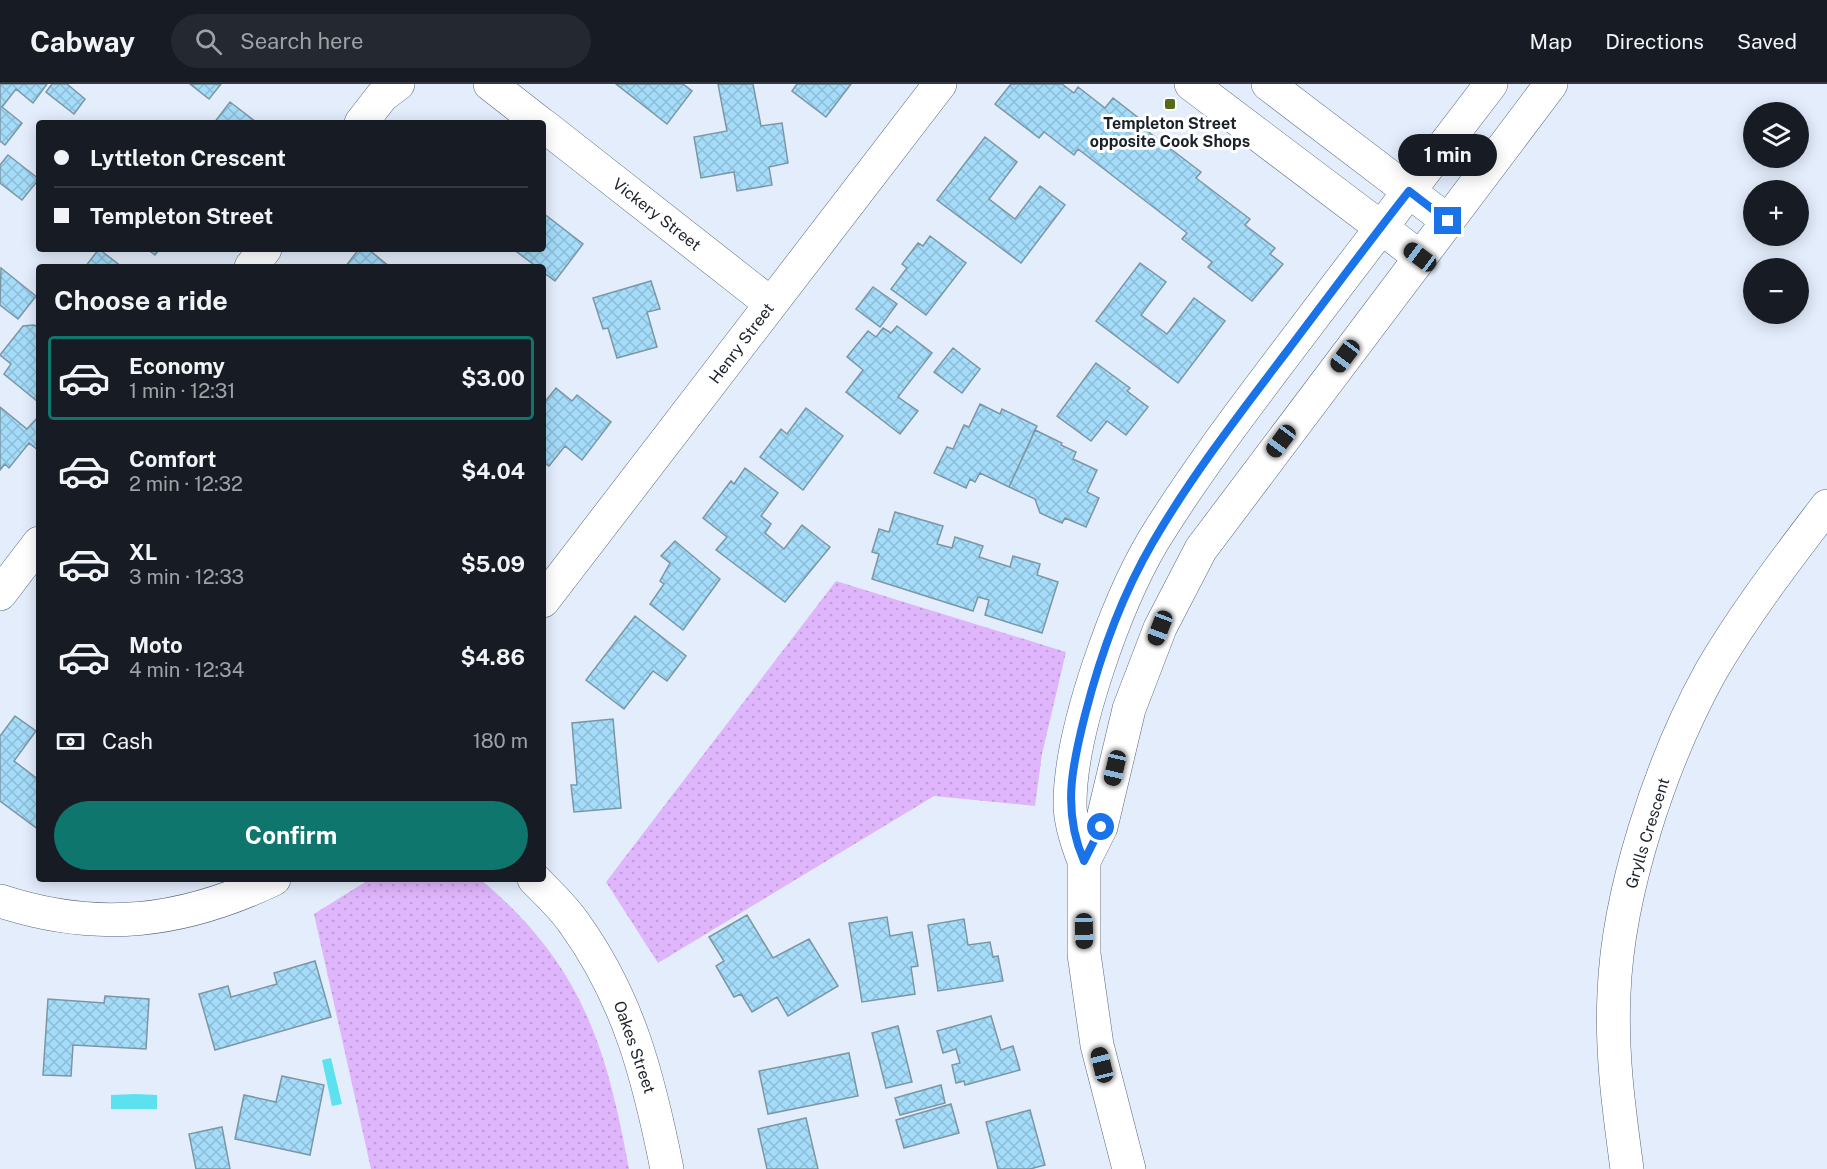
<!DOCTYPE html>
<meta charset="utf-8">
<style>
:root{--surface:#171b24;--page:#242831;--text:#f1f3f6;--muted:#9ea1a6;--line:#363941;--accent:#0f766e}
body{margin:0;font-family:"Public Sans",sans-serif;background:var(--page);color:var(--text);height:100vh;display:flex;flex-direction:column;font-size:22px;white-space:nowrap}
*{box-sizing:border-box;margin:0}
p{font-size:20px;color:var(--muted)}
.icon{flex:none;width:33px;height:33px;fill:none;stroke:currentColor;stroke-width:2;stroke-linecap:round;stroke-linejoin:round}
.map{position:relative;flex:1;overflow:hidden}
.side{position:absolute;left:36px;top:180px;width:510px;height:618px;display:flex;flex-direction:column;background:var(--surface);border-radius:6px;box-shadow:0 3px 15px #0003}
.side>*{flex:none}
.guide{position:absolute;left:36px;top:36px;width:510px;height:132px;border-radius:6px;box-shadow:0 3px 15px #0003;display:grid;align-content:center;height:132px;padding:0 18px;background:var(--surface)}
.tools{position:absolute;left:1743px;top:18px;display:grid;gap:12px}
.tools a{display:grid;place-items:center;width:66px;height:66px;border-radius:50%;background:var(--surface);box-shadow:0 3px 15px #0003;font-size:30px}
.end{position:absolute;width:27px;height:27px;margin:-14px;border:8px solid #1a73e8;background:#fff;box-shadow:0 0 0 3px #fff}
.from{border-radius:50%}
.bubble{position:absolute;height:42px;border-radius:21px;background:var(--surface);box-shadow:0 3px 15px #0003;font-size:20px;font-weight:700;line-height:42px;text-align:center}
.car{position:absolute;width:18px;height:36px;margin:-18px -9px;border-radius:8px;box-shadow:0 0 4px 2px #0007;background:linear-gradient(#222 24%,#8ab4d8 0 40%,#222 0 76%,#8ab4d8 0 86%,#222 0)}
.guide b{display:flex;align-items:center;gap:21px;height:57px;font-size:22px}
.guide b+b{border-top:2px solid var(--line)}
.guide i{width:15px;height:15px;background:var(--text)}
ul{padding:0;list-style:none}
li{display:flex;align-items:center;gap:18px;height:84px;margin:0 12px 9px;padding:0 6px;border:3px solid transparent;border-radius:6px}
li div{flex:1}
li b{display:block;font-size:22px}
li em{font-style:normal;font-weight:700}
li.selected{border-color:var(--accent)}
li>.icon{width:54px;height:54px;stroke-width:1.5}
h2{padding:0 18px;font-size:27px;line-height:72px}
.pay{display:flex;align-items:center;gap:15px;height:66px;padding:0 18px;font-size:22px}
.pay p{margin-inline-start:auto}
.cta{display:flex;gap:12px;margin-top:auto;padding:12px 18px}
.cta a{flex:1;height:69px;border-radius:36px;background:var(--accent);color:#fff;font-size:24px;font-weight:700;line-height:69px;text-align:center}
header{display:flex;align-items:center;gap:36px;box-sizing:border-box;height:84px;padding:0 30px;background:var(--surface);border-bottom:2px solid var(--line)}
header strong{font-size:28px}
nav{display:flex;gap:33px;margin-inline-start:auto;font-size:21px}
.search{width:420px;height:54px;background:var(--page);display:flex;align-items:center;gap:15px;box-sizing:border-box;padding:0 21px;border-radius:33px;color:var(--muted);font-size:22px}
.map>svg:first-child{display:block}
</style>
<header>
<strong>Cabway</strong>
<div class="search"><svg class="icon" aria-label="search" viewBox="0 0 24 24"><circle cx="10" cy="10" r="6"/><path d="M15 15l6 6"/></svg>Search here</div>
<nav><a>Map</a><a>Directions</a><a>Saved</a></nav>
</header>
<div class="map">
<svg width="1827" height="1085" viewBox="0 0 1827 1085">
<defs>
<pattern id="park-dots" width="8" height="8" patternUnits="userSpaceOnUse" patternTransform="scale(1.5)"><rect width="8" height="8" fill="#dfb5fb"/><path d="M2 2h.1M6 6h.1" fill="none" stroke="#bf9bd7" stroke-width="1.8" stroke-linecap="round"/></pattern>
<pattern id="building-cross-hatch" width="8" height="8" patternUnits="userSpaceOnUse" patternTransform="scale(1.5)"><rect width="8" height="8" fill="#a4dcf9"/><path d="M0 0l8 8M0 8l8-8" fill="none" stroke="#8dbcd6"/></pattern>
</defs>
<rect width="100%" height="100%" fill="#e4edfc"/>
<path fill="url(#park-dots)" d="M836 497 1066 568 1042 670 1035 722 934 712 658 879 606 798Z
M370 795H480C581 880 606 960 629 1085H371L314 830Z"/>
<path fill="#5ce2ee" d="M331 974 342 1020 332 1022 322 976Z
M135 1010 157 1011V1025H111V1011Z"/>
<path fill="url(#building-cross-hatch)" stroke="#7b96a4" stroke-width="1.5" d="M0 0H47L33 19 16 5 2 23 22 39 5 61 0 57Z
M52 0H67L85 15 74 30 46 8Z
M190 0H221L209 15Z
M616 0H683L692 7 667 40Z
M718 0H753L761 42 782 39 788 79 769 83 772 101 737 107 734 88 701 94 694 53 727 47Z
M797 0H851L826 33 792 7Z
M1011 0H1062L1074 9 1078 3 1105 24 1113 14 1145 39 1142 43 1201 88 1196 94 1250 135 1245 141 1275 164 1270 170 1283 180 1252 217 1208 183 1212 178 1182 155 1187 149 1078 65 1074 71 1044 48 1039 54 995 20Z
M230 18 256 38 255 39H214Z
M985 53 1017 78 989 115 1015 135 1040 102 1065 121 1021 179 937 116Z
M8 71 39 95 22 116 0 99V81Z
M543 129 583 160 555 197 543 188V183H537L513 165H543Z
M930 152 966 179 926 231 891 205 907 184 902 180 918 159 923 162Z
M99 165 122 183H85Z
M147 165H160L155 171Z
M359 165H368L390 183H345Z
M1140 179 1166 198 1141 231 1167 250 1194 214 1225 237 1178 299 1096 237Z
M1 184 36 212 18 235 0 221Z
M651 197 660 225 647 228 657 263 617 274 608 244 603 245 593 214Z
M873 203 897 220 880 243 856 225Z
M34 241 39 244 37 317 4 290 11 280 0 271 23 242Z
M897 242 932 269 898 313 918 327 900 350 846 308 863 286 847 273 868 247 876 253 883 244 891 249Z
M953 264 980 285 962 309 934 288Z
M1096 279 1130 304 1127 307 1148 323 1126 351 1107 337 1091 357 1057 332Z
M556 304 572 317 577 311 611 338 582 376 565 362 549 382 543 378V320Z
M980 320 1000 330 1002 325 1037 342 1009 403 980 389 975 398 970 395 966 404 934 389 947 363 953 365 964 341 969 343Z
M0 323 27 345 39 332V367L29 359 9 384 5 380 0 386Z
M806 324 843 352 803 406 760 373 781 345 787 350Z
M1035 346 1062 359 1061 361 1076 368 1073 375 1097 386 1087 408 1099 414 1086 443 1065 434 1062 439 1040 429 1035 415 1009 403Z
M745 384 778 409 761 432 771 440 765 449 784 465 802 441 830 463 785 518 716 466 727 453 703 434 731 397 734 400Z
M895 428 943 442 937 460 952 464 955 453 983 462 979 473 1010 483 1013 472 1040 480 1037 491 1058 498 1042 549 985 531 989 516 978 513 973 527 872 495 879 470 872 468 879 445 889 448Z
M675 457 720 495 683 546 650 520 664 500 660 497 670 479 661 472Z
M635 532 686 572 667 597 653 587 624 625 586 596Z
M15 632 36 647 14 677 39 696V746L0 717V652Z
M613 635 621 724 574 728 571 701H577L572 639Z
M747 831 773 874 809 855 838 902 788 932 777 913 752 928 741 910 734 913 716 882 724 877 709 853Z
M887 833 890 852 912 848 918 882 911 883 915 910 862 918 849 839Z
M964 835 968 861 990 858 993 873 998 872 1003 897 938 907 928 841Z
M315 877 331 933 215 966 199 910 228 902 231 913 277 900 274 889Z
M105 912 149 915 146 965 73 961 71 992 43 991 48 915 104 919Z
M991 932 1001 966 1013 962 1020 986 965 1001 964 997 956 999 952 981 960 979 956 965 943 969 937 947Z
M898 942 912 998 886 1004 872 949Z
M849 969 858 1012 768 1030 759 987Z
M282 992 324 1001 310 1071 235 1055 244 1011 276 1018Z
M941 1001 945 1019 900 1031 895 1014Z
M951 1020 959 1049 904 1064 896 1036Z
M1030 1026 1045 1081 1030 1085H998L986 1038Z
M806 1034 818 1085H767L758 1045Z
M222 1043 230 1085H196L189 1050Z"/>
<g fill="none" stroke-linecap="round" stroke-linejoin="round">
<g stroke="#5a687d" stroke-width="34">
<path id="minor" d="M490 0 540 39
M1191 0 1420 173
M1268 0 1448 137
M361 39 382 12 398 0
M543 41 771 220
M251 183 265 165
M0 510 39 459
M543 517 940 0
M1084 777C1077 759 1070 739 1070 720 1070 647 1116 520 1153 457 1196 387 1246 322 1295 257 1360 171 1426 85 1491 0
M534 795C548 809 563 823 574 839 629 915 649 995 667 1085
M0 817C98 849 182 839 274 795
M1129 1085 1097 961 1084 870V777L1101 743 1129 625 1160 544 1201 465 1551 0
M1627 1085C1619 1026 1611 969 1614 909 1618 807 1661 678 1710 589 1744 530 1786 476 1827 422"/>
</g>
<use href="#minor" stroke="#fff" stroke-width="33"/>
</g>
<g fill="none" stroke-linecap="round" stroke-linejoin="round">
<path stroke="#1a73e8" stroke-width="8" d="M1101 743 1084 777C1062 727 1072 682 1085 631 1100 572 1122 511 1153 458 1192 391 1241 328 1288 266 1328 213 1368 159 1409 107L1448 137"/>
</g>
<rect fill="#556917" stroke="#fff" stroke-width="2" x="1164" y="14" width="12" height="12" rx="3"/>
<g text-anchor="middle" stroke-width="6" stroke-linejoin="round" paint-order="stroke">
<g font-size="16" font-weight="bold" fill="#1c222a" stroke="#fff">
<text x="1170" y="45">Templeton Street<tspan x="1170" dy="18">opposite Cook Shops</tspan></text>
</g>
<g font-size="16" fill="#1c222a" stroke="#fff">
<text transform="translate(657 130) rotate(38)" y="6">Vickery Street</text>
<text transform="translate(741 259) rotate(-53)" y="6">Henry Street</text>
<text transform="translate(1647 749) rotate(-73)" y="6">Grylls Crescent</text>
<text transform="translate(635 963) rotate(71)" y="6">Oakes Street</text>
</g>
</g>
</svg>
<div class="tools">
<a><svg class="icon" aria-label="layers" viewBox="0 0 24 24"><path d="M12 4l9 5-9 5-9-5zM3 14l9 5 9-5"/></svg></a>
<a>+</a>
<a>−</a>
</div>
<i class="end from" style="left:1101px;top:743px"></i>
<i class="end" style="left:1448px;top:137px"></i>
<div class="bubble" style="left:1398px;top:50px;width:99px">1 min</div>
<i class="car" style="left:1420px;top:173px;rotate:307deg"></i>
<i class="car" style="left:1345px;top:272px;rotate:217deg"></i>
<i class="car" style="left:1281px;top:357px;rotate:217deg"></i>
<i class="car" style="left:1160px;top:544px;rotate:201deg"></i>
<i class="car" style="left:1115px;top:684px;rotate:193deg"></i>
<i class="car" style="left:1084px;top:847px;rotate:179deg"></i>
<i class="car" style="left:1102px;top:981px;rotate:346deg"></i>
<div class="guide">
<b><i class="from"></i>Lyttleton Crescent</b>
<b><i></i>Templeton Street</b>
</div>
<section class="side">
<h2>Choose a ride</h2>
<ul>
<li class="selected"><svg class="icon" aria-label="car" viewBox="0 0 24 24"><path d="M5 17H2v-5l4-1 3-4h7l3 4 3 1v5h-3M9 17h6M6 11h13"/><circle cx="7" cy="17" r="2"/><circle cx="17" cy="17" r="2"/></svg><div><b>Economy</b><p>1 min · 12:31</p></div><em>$3.00</em></li>
<li><svg class="icon" aria-label="car" viewBox="0 0 24 24"><path d="M5 17H2v-5l4-1 3-4h7l3 4 3 1v5h-3M9 17h6M6 11h13"/><circle cx="7" cy="17" r="2"/><circle cx="17" cy="17" r="2"/></svg><div><b>Comfort</b><p>2 min · 12:32</p></div><em>$4.04</em></li>
<li><svg class="icon" aria-label="car" viewBox="0 0 24 24"><path d="M5 17H2v-5l4-1 3-4h7l3 4 3 1v5h-3M9 17h6M6 11h13"/><circle cx="7" cy="17" r="2"/><circle cx="17" cy="17" r="2"/></svg><div><b>XL</b><p>3 min · 12:33</p></div><em>$5.09</em></li>
<li><svg class="icon" aria-label="car" viewBox="0 0 24 24"><path d="M5 17H2v-5l4-1 3-4h7l3 4 3 1v5h-3M9 17h6M6 11h13"/><circle cx="7" cy="17" r="2"/><circle cx="17" cy="17" r="2"/></svg><div><b>Moto</b><p>4 min · 12:34</p></div><em>$4.86</em></li>
</ul>
<div class="pay"><svg class="icon" aria-label="cash" viewBox="0 0 24 24"><path d="M3 7h18v10H3z"/><circle cx="12" cy="12" r="2"/></svg>Cash<p>180 m</p></div>
<div class="cta"><a>Confirm</a></div>
</section>
</div>
